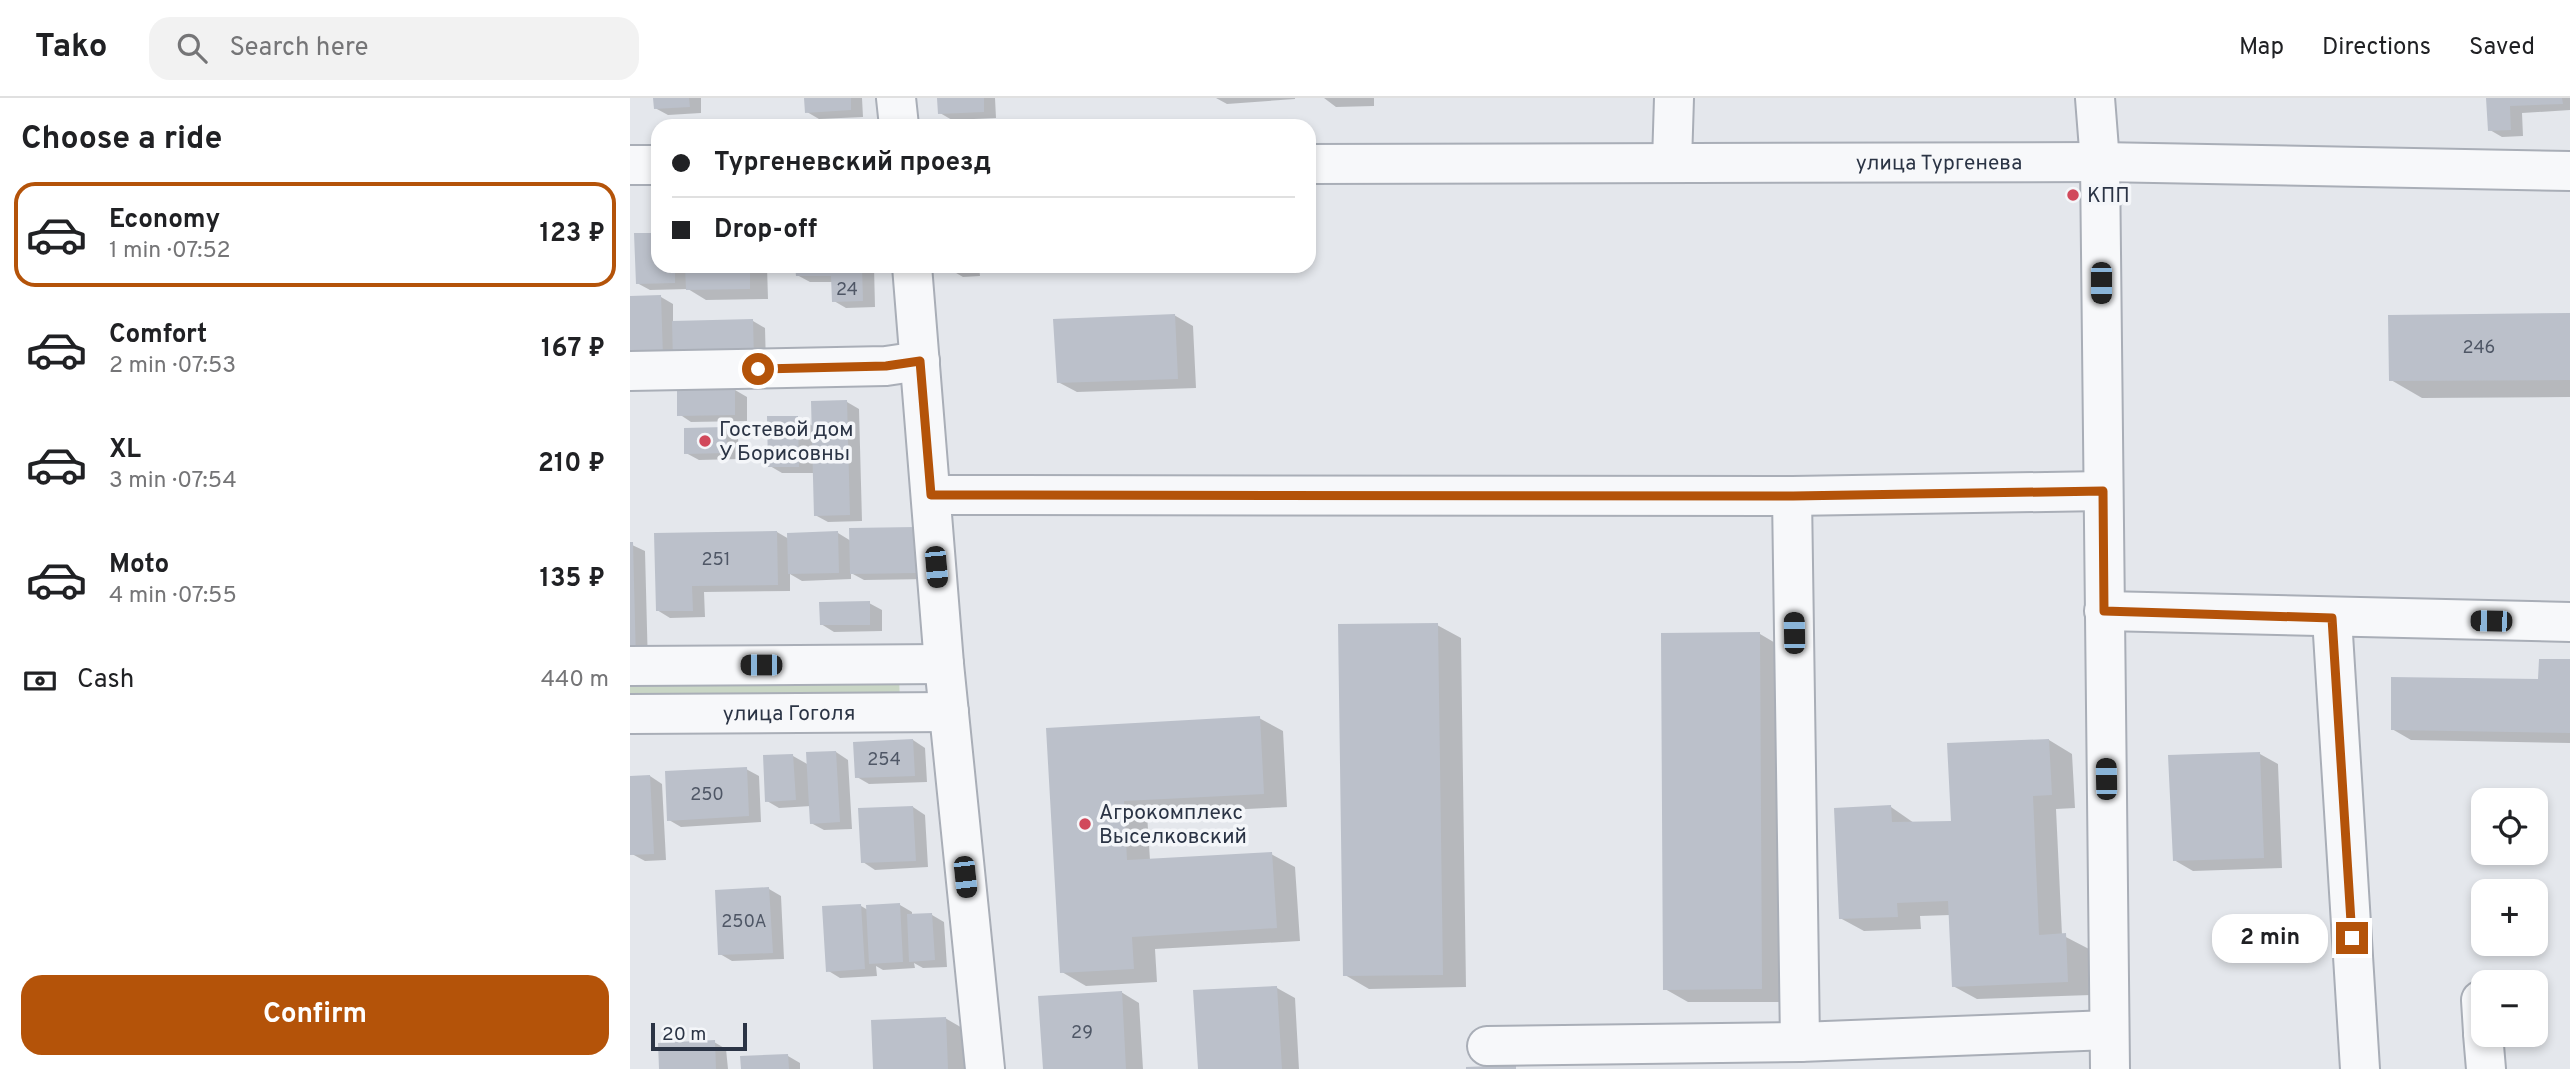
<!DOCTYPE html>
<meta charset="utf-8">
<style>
:root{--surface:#fff;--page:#f2f2f2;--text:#202124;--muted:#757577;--line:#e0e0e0;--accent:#b45309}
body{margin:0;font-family:Overpass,sans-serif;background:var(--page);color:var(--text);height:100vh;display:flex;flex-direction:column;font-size:26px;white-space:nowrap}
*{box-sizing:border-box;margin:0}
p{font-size:23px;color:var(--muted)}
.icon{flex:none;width:38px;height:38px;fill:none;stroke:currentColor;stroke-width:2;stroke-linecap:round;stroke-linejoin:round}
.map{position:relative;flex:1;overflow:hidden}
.panel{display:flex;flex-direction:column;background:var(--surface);width:630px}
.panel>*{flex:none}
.hud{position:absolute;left:21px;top:21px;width:665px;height:154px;border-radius:21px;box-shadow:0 4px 10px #0003;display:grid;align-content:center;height:154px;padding:0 21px;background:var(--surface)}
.fabs{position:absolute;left:1841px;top:690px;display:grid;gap:14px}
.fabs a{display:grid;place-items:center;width:77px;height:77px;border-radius:14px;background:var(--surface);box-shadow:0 4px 10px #0003;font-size:35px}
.scale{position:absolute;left:21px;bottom:18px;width:96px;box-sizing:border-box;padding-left:7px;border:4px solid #2b3445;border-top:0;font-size:19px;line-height:24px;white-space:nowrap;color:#2b3445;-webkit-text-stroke:5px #f4f6f9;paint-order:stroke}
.end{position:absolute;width:32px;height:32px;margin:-16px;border:9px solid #b45309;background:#fff;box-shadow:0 0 0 4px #fff}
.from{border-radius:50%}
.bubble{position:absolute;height:49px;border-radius:21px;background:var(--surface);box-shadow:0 4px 10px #0003;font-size:23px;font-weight:700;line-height:49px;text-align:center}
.car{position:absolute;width:21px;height:42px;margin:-21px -10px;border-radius:9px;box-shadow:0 0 5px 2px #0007;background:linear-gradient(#222 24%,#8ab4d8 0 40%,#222 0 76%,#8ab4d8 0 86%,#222 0)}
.hud b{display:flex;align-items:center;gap:24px;height:66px;font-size:26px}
.hud b+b{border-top:2px solid var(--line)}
.hud i{width:18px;height:18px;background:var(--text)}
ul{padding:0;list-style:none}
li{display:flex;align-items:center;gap:21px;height:105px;margin:0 14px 10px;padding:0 7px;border:4px solid transparent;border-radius:21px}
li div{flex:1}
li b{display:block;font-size:26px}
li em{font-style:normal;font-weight:700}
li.on{border-color:var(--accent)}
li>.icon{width:63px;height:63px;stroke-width:1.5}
h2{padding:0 21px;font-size:32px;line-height:84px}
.pay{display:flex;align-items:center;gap:18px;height:77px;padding:0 21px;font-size:26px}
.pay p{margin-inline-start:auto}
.cta{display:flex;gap:14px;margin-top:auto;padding:14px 21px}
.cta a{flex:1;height:80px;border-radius:21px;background:var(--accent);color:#fff;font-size:28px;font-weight:700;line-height:80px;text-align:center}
header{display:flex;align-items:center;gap:42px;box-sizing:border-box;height:98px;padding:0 35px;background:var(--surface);border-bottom:2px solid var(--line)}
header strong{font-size:33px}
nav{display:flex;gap:38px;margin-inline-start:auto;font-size:24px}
.search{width:490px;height:63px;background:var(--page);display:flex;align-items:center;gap:18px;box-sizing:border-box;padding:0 24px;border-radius:21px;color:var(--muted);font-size:26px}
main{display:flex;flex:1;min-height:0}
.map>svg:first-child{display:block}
</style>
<header>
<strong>Tako</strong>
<div class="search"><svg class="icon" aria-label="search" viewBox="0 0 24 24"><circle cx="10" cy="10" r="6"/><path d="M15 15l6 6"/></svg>Search here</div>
<nav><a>Map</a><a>Directions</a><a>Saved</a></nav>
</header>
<main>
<section class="panel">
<h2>Choose a ride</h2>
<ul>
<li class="on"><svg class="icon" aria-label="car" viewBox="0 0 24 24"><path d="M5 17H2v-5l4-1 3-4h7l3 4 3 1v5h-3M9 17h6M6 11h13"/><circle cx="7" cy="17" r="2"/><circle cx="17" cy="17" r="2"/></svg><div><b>Economy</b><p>1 min · 07:52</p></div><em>123 ₽</em></li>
<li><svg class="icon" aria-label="car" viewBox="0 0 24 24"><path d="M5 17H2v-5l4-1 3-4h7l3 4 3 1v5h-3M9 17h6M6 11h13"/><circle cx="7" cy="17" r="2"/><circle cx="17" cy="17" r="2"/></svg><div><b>Comfort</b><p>2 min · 07:53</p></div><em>167 ₽</em></li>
<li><svg class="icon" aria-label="car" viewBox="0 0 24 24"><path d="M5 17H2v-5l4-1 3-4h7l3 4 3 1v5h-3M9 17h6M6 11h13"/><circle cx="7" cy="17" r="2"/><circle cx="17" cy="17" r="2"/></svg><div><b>XL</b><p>3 min · 07:54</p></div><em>210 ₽</em></li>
<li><svg class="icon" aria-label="car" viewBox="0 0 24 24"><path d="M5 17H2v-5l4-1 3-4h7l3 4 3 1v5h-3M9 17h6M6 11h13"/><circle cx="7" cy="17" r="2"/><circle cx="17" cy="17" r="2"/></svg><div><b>Moto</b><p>4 min · 07:55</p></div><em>135 ₽</em></li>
</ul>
<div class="pay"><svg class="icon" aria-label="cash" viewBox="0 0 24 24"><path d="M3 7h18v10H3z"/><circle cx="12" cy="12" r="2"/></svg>Cash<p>440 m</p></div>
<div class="cta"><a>Confirm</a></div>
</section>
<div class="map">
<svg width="1940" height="971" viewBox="0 0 1940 971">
<rect width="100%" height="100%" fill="#e4e7ec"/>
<path fill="#c9d6c5" d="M269 577 270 607 0 608V579Z"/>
<path fill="#0003" d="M25 0H71V15L38 17 25 10Z
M176 0H232L233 19 189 21 177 14Z
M309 0H365L366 20 322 22 310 15Z
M586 0H665V1L597 6Z
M694 0H744V8L706 9Z
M1858 0H1940V12L1892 15 1893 38 1872 39 1860 32Z
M28 137V168H137L138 201 76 202 58 191 20 192 7 185Z
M167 168H244L245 209 216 210 204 203 203 184H180L167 177Z
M321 168H349L350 178 333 179 321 172Z
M31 199 43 206V225L123 223 135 230 136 268 7 266 0 200Z
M544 217 563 228 566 290 447 294 428 284Z
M1940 217V299L1792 300 1761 282Z
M105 292 117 299V323L61 324 49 316Z
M217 304 229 311 232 423 198 424 185 417 184 375H152L140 368 168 320 183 328Z
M96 331 108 338 109 361 69 362 56 355Z
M286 431 299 481 234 482 221 475V481L172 483 160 476V493L74 494 75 519 40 520 27 512 26 437 147 434 159 441 208 435 221 443Z
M0 446 15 453 18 569H0Z
M239 505 252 512V533L204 534 191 526Z
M807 527 831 540 836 889 739 891 715 877Z
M1130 536 1154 550 1155 904H1058L1035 891Z
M1940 563V645L1781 642 1762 631 1910 583Z
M629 620 653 633 657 709 517 716 520 762 641 756 665 769 670 843 525 851 527 884 456 888 432 874 418 631Z
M283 642 295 650 297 684 239 686 227 679Z
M1419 642 1442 656 1445 710 1426 711 1432 837 1459 851 1461 897 1347 901 1323 888 1320 817 1290 818 1291 831 1234 833 1210 820 1261 709 1284 725 1323 724Z
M206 654 218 662 222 731 194 732 181 725V708L149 710 137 703 163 658 179 667Z
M1630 656 1648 666 1652 770 1563 773 1544 762Z
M116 671 129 678 131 724 51 729 39 722Z
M20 678 32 686 36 762 15 763 2 756 0 679Z
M283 709 295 717 298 769 245 772 233 764Z
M139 791 151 798 154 861 102 863 90 856Z
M270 807 282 814V818L302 817 314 824 317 869 293 870 284 865 285 870 253 872 246 868 247 878 210 880 197 872 231 808 238 812Z
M647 890 665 900 669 971H569Z
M491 894 509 905 513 971H415Z
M315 920 334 931 336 971H245Z
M84 944 96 951 98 971H31Z
M158 958 170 965V971H113Z"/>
<path fill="#bbc0ca" d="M23 0H59L60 9 24 11Z
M174 0H221V12L175 15Z
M307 0H354V14L308 16Z
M1856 0H1932L1933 6 1880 8 1881 32 1858 33Z
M4 135H28V168H45V185L6 186Z
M55 168H120V191L56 192Z
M165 168H232L233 203 202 204 201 178H166Z
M319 168H338V172L319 173Z
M31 197 33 259 0 260V198Z
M1940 215V282L1759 283 1758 217Z
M545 216 548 281 427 285 423 221Z
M123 221 124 262 43 264 42 223Z
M105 290V317L47 318V291Z
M217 302 220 417 184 418 181 303Z
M137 318H168L169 369H138Z
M96 329 97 355 54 356V330Z
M286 429 287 475 220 476 219 430Z
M147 433 148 487 62 488 63 513H26L24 435Z
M208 433 209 475 158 476 157 435Z
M0 444H3L6 563H0Z
M240 503V527H190L189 504Z
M808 525 813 877 713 878 708 526Z
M1130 534 1132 891 1033 892 1031 535Z
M1909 561H1940V635L1761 632V579L1908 581Z
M630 618 634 696 494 703 497 762 642 754 647 830 502 839 504 871 430 875 416 630Z
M283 641 285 678 225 680 223 644Z
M1419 641 1422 697 1403 698 1409 837 1436 835 1438 884 1322 889 1318 803 1267 805 1268 819 1209 821 1204 710 1261 707 1262 724 1321 723 1317 645Z
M206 653 210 724 180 726 176 654Z
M1630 654 1634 760 1543 763 1538 657Z
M163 656 166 702 135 704 133 657Z
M117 669 119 718 37 723 35 673Z
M20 677 24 756 0 757V678Z
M283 708 286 763 231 765 228 710Z
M139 789 143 855 88 857 85 792Z
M270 805 273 864 239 866 236 807Z
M231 806 235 871 196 874 192 808Z
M302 815 305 862 279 864 277 816Z
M647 888 652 971H568L563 892Z
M492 893 496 971H413L408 898Z
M316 919 318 971H243L241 922Z
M85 942 86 971H29L28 945Z
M158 956 159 971H111L110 958Z
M886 967V971H836V969Z"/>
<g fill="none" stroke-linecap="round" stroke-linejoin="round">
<g stroke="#a9aeb7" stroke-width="42">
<g id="minor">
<path d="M266 0 269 28"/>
<path d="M1465 0 1470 64 1480 971"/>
<path d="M1042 64 1044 0"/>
<path id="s1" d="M679 66 1470 64 1940 73"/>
<path d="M0 67H28"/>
<path d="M282 168 314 566 355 971"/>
<path d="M0 273 256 268 290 263"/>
<path d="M301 397 1162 398 1473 393"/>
<path d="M1162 398 1170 944"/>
<path d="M1474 513 1940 524"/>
<path d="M1702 520 1730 971"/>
<path d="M0 568 314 566"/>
<path id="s2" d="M0 616 319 614"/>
<path d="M1851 902 1853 934"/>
<path d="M1853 936 1856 971"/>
<path d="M857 948 1170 944 1479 932"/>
</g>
</g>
<use href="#minor" stroke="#f7f8fa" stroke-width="38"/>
</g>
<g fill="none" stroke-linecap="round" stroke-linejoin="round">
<path stroke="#b45309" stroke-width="9" d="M128 271 256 268 290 263 301 397 1163 398 1473 393 1474 513 1702 520 1722 840"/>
</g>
<g fill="#d1495b" stroke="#f4f6f9" stroke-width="2.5">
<circle cx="1443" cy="97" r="7"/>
<circle cx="75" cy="343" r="7"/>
<circle cx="455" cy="726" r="7"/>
</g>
<g text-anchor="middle" stroke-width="7" stroke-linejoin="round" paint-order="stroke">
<g font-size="18" fill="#4f5766">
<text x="217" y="197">24</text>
<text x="1849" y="255">246</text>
<text x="86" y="467">251</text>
<text x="254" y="667">254</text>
<text x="77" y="702">250</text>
<text x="114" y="829">250А</text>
<text x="452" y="940">29</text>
</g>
<g font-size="21" fill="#2b3445" stroke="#f4f6f9">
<text dy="7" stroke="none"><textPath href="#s1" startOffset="630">улица Тургенева</textPath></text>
<text dy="7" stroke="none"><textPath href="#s2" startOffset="159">улица Гоголя</textPath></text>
</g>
<g font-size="21" fill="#2b3445" stroke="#f4f6f9" text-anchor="start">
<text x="1457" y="104">КПП</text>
<text x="89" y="338">Гостевой дом<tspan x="89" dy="24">У Борисовны</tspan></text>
<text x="469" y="721">Агрокомплекс<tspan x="469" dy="24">Выселковский</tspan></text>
</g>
</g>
</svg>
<div class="fabs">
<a><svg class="icon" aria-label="locate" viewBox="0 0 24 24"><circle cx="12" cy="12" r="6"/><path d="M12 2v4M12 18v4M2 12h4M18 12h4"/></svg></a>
<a>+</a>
<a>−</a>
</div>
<div class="scale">20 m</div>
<i class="end from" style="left:128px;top:271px"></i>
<i class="end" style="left:1722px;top:840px"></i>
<div class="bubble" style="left:1582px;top:816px;width:116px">2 min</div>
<i class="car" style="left:1471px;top:185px;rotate:180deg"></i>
<i class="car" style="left:306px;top:469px;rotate:175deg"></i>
<i class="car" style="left:1861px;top:523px;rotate:271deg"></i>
<i class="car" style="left:1164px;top:535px;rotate:359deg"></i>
<i class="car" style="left:131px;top:567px;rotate:270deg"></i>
<i class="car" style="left:1476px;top:681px;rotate:359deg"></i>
<i class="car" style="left:335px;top:779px;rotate:174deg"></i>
<div class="hud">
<b><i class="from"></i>Тургеневский проезд</b>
<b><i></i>Drop-off</b>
</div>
</div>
</main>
